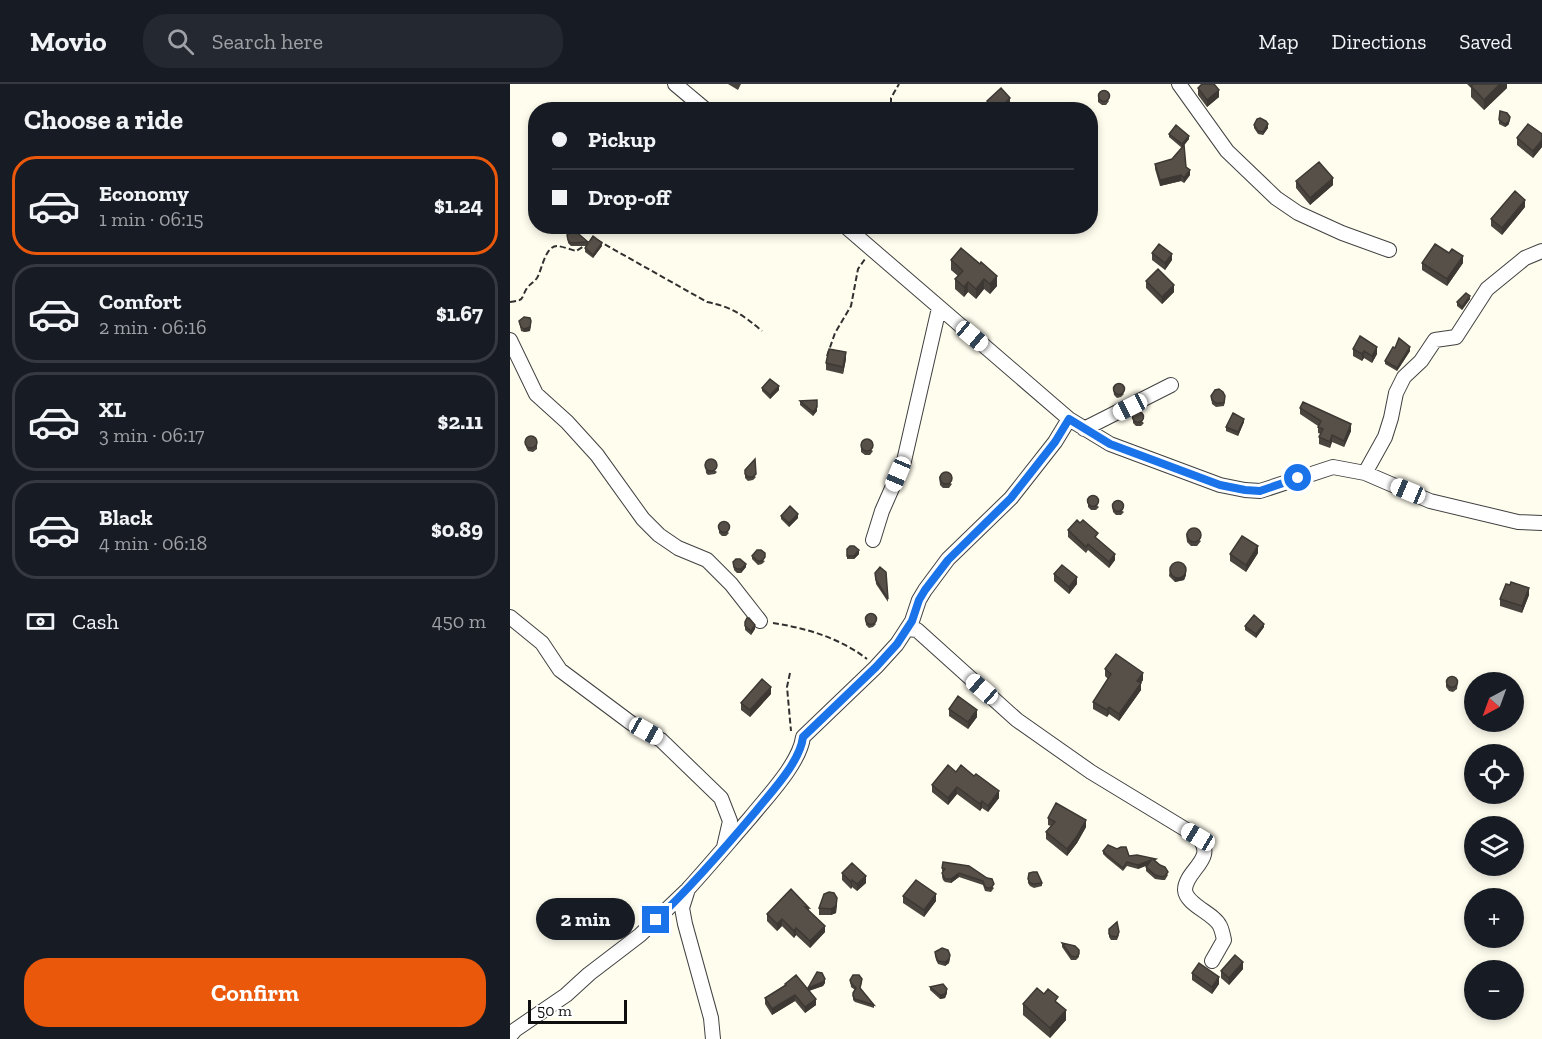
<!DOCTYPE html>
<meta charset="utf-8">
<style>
:root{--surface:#171b24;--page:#242831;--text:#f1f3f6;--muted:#9ea1a6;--line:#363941;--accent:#ea580c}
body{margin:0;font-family:"Zilla Slab",serif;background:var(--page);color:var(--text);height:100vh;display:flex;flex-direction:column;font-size:22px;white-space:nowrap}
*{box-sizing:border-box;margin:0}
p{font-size:20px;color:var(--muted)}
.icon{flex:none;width:33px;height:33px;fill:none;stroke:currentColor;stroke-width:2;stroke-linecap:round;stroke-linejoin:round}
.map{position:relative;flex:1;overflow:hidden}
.drawer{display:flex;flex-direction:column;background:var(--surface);width:510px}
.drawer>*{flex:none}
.hud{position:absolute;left:18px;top:18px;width:570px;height:132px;border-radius:24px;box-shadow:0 3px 9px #0003;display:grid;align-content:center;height:132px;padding:0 24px;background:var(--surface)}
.needle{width:39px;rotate:221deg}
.controls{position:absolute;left:954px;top:588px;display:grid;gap:12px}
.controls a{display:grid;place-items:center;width:60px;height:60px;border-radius:50%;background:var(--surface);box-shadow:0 3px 9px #0003;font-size:30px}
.scale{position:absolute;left:18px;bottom:15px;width:99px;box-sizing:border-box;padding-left:6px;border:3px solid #0e0e0e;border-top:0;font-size:16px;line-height:21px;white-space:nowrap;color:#0e0e0e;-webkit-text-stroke:4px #fff;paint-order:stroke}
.end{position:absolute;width:27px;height:27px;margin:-14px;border:8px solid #1a73e8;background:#fff;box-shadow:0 0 0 3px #fff}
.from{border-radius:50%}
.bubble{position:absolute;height:42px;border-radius:21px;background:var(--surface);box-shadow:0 3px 9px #0003;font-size:20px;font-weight:700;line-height:42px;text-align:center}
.car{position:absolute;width:18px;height:36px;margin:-18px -9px;border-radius:8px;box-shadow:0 0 4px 2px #0007;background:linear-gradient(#fff 24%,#345 0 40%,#fff 0 76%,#345 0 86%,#fff 0)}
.hud b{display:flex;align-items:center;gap:21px;height:57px;font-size:22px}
.hud b+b{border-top:2px solid var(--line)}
.hud i{width:15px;height:15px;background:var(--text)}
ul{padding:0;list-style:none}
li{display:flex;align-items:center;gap:18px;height:99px;margin:0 12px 9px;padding:0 12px;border:3px solid var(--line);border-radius:24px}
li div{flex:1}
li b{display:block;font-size:22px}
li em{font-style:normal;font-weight:700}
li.on{border-color:var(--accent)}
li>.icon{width:54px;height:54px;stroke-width:1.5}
h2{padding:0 24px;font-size:27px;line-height:72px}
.pay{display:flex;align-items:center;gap:15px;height:66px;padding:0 24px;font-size:22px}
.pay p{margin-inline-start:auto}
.button{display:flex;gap:12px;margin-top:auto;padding:12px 24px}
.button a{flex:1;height:69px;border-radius:24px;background:var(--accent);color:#fff;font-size:24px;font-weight:700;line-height:69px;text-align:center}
header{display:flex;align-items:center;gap:36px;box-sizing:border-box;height:84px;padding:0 30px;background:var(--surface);border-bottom:2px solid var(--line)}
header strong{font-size:28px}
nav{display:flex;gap:33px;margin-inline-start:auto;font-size:21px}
.search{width:420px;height:54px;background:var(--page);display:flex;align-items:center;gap:15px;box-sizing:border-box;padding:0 21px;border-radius:24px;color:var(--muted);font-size:22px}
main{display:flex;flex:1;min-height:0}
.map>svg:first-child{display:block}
</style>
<header>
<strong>Movio</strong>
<div class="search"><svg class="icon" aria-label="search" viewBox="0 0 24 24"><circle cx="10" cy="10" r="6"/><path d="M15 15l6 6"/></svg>Search here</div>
<nav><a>Map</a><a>Directions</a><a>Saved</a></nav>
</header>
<main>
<section class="drawer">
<h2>Choose a ride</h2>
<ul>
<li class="on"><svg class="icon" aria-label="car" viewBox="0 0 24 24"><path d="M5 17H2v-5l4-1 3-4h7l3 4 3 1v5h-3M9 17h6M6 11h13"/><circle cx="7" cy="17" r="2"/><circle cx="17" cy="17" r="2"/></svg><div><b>Economy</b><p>1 min · 06:15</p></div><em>$1.24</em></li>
<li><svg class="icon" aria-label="car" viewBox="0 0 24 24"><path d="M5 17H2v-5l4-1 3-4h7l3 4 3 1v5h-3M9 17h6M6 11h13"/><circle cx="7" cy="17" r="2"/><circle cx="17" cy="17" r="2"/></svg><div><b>Comfort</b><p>2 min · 06:16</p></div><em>$1.67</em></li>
<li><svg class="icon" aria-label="car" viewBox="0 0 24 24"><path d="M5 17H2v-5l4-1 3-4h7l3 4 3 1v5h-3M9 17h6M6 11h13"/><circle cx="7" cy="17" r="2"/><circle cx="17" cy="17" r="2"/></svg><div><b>XL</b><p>3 min · 06:17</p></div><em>$2.11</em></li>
<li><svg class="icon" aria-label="car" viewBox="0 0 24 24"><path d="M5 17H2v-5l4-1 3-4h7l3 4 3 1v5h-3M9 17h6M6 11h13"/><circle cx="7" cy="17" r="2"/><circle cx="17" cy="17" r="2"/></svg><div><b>Black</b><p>4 min · 06:18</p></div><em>$0.89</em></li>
</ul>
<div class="pay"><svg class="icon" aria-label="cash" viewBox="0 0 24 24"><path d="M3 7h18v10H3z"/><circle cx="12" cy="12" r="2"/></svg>Cash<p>450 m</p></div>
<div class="button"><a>Confirm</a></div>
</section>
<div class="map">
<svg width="1032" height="955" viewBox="0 0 1032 955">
<rect width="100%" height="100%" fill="#fffdee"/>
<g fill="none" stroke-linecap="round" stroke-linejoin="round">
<g stroke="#414141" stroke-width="16">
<path id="street" d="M165 0 196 26
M669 0 717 67 766 114 788 129 832 149 879 166
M335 142 559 335 600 360 710 401 735 406 750 407 823 383 855 389 920 417 1008 438 1032 439
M0 256 26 310 57 338 87 371 133 435 149 451 168 464 197 476 221 500 250 537
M574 345 661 301
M855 389 875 353 881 334 886 309 894 293 911 277 925 256 946 253 977 205 1015 174 1032 167
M363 456 372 427 394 377 429 224
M0 533 32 559 50 586 121 639 151 656 211 714 220 737 214 763
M397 545 407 546 507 636 581 688 688 753C708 775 675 786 675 806 676 821 704 829 710 842 712 846 713 851 714 856L702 877
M0 952 5 946 56 911 79 890 130 851 176 807
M203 955 201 934 175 840 172 824 178 805C199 782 219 758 240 734 256 714 290 679 293 653L366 583 387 560 402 537 409 516 415 506 438 475 501 414 545 358 559 335"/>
</g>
<path stroke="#303030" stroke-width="2" stroke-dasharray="6 3" stroke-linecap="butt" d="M388 26 381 18V14L389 0
M87 156 197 218C222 223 233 231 252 247
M0 218C16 216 10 215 17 204 20 200 24 198 27 194 32 186 35 162 47 162 51 162 62 166 66 167L76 161
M317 272 325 249 341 222 348 185 355 175
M263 539C296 544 330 554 357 575
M280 589 277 603 281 647"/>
<use href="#street" stroke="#fff" stroke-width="14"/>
</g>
<path fill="#4b453f" d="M218 0H231L228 6Z
M957 0H997V4L974 26 961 13V4Z
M688 4 709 13 697 23 688 11Z
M588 10 599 17 596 21H592L588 18Z
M477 17 500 21 495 26H478L477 24Z
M1000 33 999 40 997 42 995 43 989 40V36Z
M744 41 758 44 753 51 748 50 744 44Z
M659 50 679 55 674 61 676 83 680 91 674 99 671 97 650 102 645 85V80L662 75 672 64 659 53Z
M1032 50V63L1023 74 1007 61V54Z
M786 97 823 101 800 121 786 104Z
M1015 123 992 151 981 142V135Z
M57 151 78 158V160L92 162 83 174 75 168V164L76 162H61L58 159Z
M642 169 662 176 655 186 642 176Z
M939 169 953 179 937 202 912 186V179Z
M441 176 487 202 480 210 474 205 466 215 458 208 454 213 445 205V195L448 192 441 186Z
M636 197 664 208 652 220 636 204Z
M960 215 952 226 947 222V218Z
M9 237 21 241 20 247 14 248 11 247Z
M885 264 900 267 887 287 875 280V277Z
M843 265 867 270 862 279 854 274 852 277 843 272Z
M336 275 333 290 316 286V279Z
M603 303 614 310 611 313 607 314 604 311Z
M252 304 269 306 260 315 252 307Z
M701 312 715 315 714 322 706 323 702 320Z
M290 317 307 327 303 332 290 321Z
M790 324 841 347 834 363 822 358 820 364 809 360V353L811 350 808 349V342L790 330Z
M623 331 634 339 631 342H626L623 339Z
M734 338 728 352 716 347V343Z
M16 355 27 356V365L23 368 18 367 16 363Z
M351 359 363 367 360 371H355L351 368Z
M195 378 207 388 205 390 198 391 196 389Z
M235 386 246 393 243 396 238 397 235 394Z
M429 392 442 400 439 404H433L430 401Z
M578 415 589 423 586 426H581L578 423Z
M602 420 614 428 611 431H606L603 428Z
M271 432 288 434 279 443 271 435Z
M209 441 219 449 216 452H212L209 449Z
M558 446 588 455 605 476 599 484 578 466 576 469 558 453Z
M676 449 691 457 687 462H681L677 458Z
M337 465 349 470 344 475H337Z
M748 469 736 488 720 477V470Z
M242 472 255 477 252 480 248 481 242 475Z
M223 478 236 483 231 489H227L224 486Z
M660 483 676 491 674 496 665 498 659 492Z
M376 488 378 518 366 500 365 489Z
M544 490 567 500 559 510 544 497Z
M1019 511 1012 529 990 522V515Z
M355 533 366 540 363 543 359 544 356 541Z
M235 538 245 545 241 551 235 546Z
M735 542 754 543 746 554 735 546Z
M595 585 633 596 631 599V606L609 637 599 630 597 633 583 625V618L598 595 595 592Z
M948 597 947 605 943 608 939 607 936 603V600Z
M261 610 240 633 231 626V619Z
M439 625 467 633 458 645 439 632Z
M964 680V693L962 691V684Z
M446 688 489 714 478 728 472 724 470 727 447 710 438 721 422 708V701Z
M538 734 576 743 567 759 557 772 536 755V748L541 742 538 741Z
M593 767 646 777 658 791 655 796H652L645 795 636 787V783L637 781 628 785 617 782 613 787 597 774 593 770Z
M459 782 484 804 481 808 475 807 473 801 449 793 441 799 435 798 433 796 432 793 433 788 432 787V784Z
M332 789 356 799 347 807 342 803 341 805 332 796Z
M518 795 532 799V802L524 804 520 802 518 799Z
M281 805 299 824V828L315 848 300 864 286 851 284 854 272 842 267 847 257 837V830Z
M393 812 426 817 414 833 393 819Z
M327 821 326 829 321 831H309V824Z
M599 845 609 851 607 856H601L599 853Z
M552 859 569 866V873L566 876H561L552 863Z
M425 868 440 874 439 879 435 882 428 880 426 876Z
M733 885 719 901 711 894V887Z
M682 889 709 900 702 910 682 896Z
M340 896 352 898 350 905 364 921V924L345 918 343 916V909L345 906 341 903Z
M315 899 313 902 299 907 306 921 295 929 285 917 262 931 255 920V914L275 901V900L298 905Z
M420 903 437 909 435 914 430 915 420 906Z
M534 910 548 919 556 936 540 954 513 931V920Z"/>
<path fill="#3d3833" d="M990 0H997V4L974 26V16Z
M709 6V13L697 23V16Z
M500 14V21L495 26H488Z
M999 37V40L995 43V40Z
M758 40V44L753 51V48Z
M679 52V55L672 64V60Z
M1032 56V63L1023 74V67Z
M680 86V91L674 99V94Z
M671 91V97L650 102V96Z
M823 94V101L800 121V114Z
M1015 116V123L992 151V144Z
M92 159V162L83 174V171Z
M662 170V176L655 186V179Z
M953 172V179L937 202V195Z
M487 192V202L480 210V200Z
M474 195V205L466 215V205Z
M458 198V208L454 213V203Z
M664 201V208L652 220V213Z
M960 212V215L952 226V223Z
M21 237 20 247 14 248V245Z
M867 263V270L862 279V272Z
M900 263V267L887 287V284Z
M854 267V274L852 277V270Z
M336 268V275L333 290V283Z
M269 302V306L260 315V311Z
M307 323V327L303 332V328Z
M734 335V338L728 352V348Z
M841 340V347L834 363V357Z
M822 351V358L820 364V358Z
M288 430V434L279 443V439Z
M748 462V469L736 488V481Z
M349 466V470L344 475V472Z
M605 470V476L599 484V478Z
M236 480V483L231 489V485Z
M676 488V491L674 496 665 498V494Z
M567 493V500L559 510V503Z
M1019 504V511L1012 529V522Z
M754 540V543L746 554V550Z
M245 541V545L241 551V547Z
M633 589V596L627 604V597Z
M631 599V606L609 637V630Z
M261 603V610L240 633V626Z
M599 623V630L597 633V626Z
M467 626V633L458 645V638Z
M447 703V710L438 721V714Z
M489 707V714L478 728V722Z
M472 717V724L470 727V720Z
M576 736V743L567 759 557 772V765Z
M641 776V780L628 785V781Z
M449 789V793L441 799V795Z
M356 792V799L347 807V800Z
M342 796V803L341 805V798Z
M426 810V817L414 833V826Z
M327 814 326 829 321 831V825Z
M272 835V842L267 847V840Z
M315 842V848L300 864V857Z
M286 844V851L284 854V847Z
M440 871 439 879 435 882V878Z
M733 878V885L719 901V894Z
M709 893V900L702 910V903Z
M315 895V899L313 902 298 907V904Z
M437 905V909L435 914 430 915V911Z
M285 911V917L262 931V925Z
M306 915V921L295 929V923Z
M556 926V936L540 954V944Z"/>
<path fill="#575049" stroke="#3d3833" stroke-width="1.5" d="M692 0H704L709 6 697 16 688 4Z
M963 0H990L974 16 961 2Z
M491 4 500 14 488 26H485L477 17Z
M588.5 12a5.5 5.5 0 1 1 11 0a5.5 5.5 0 1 1-11 0Z
M990 27 997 29 1000 33 999 37 995 40 989 36Z
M750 34 756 37 758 40 753 48 748 47 744 41 747 35Z
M1018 40 1032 50V56L1023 67 1007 54Z
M666 41 679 52 672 60 659 50Z
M674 61 676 83 680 86 674 94 671 91 650 96 645 80 662 75Z
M809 78 823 94 800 114 786 97Z
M1005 107 1015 116 992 144 981 135Z
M63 145 78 158 61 159 58 156 57 151Z
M83 152 92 159 83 171 75 164Z
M649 160 662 170 655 179 642 169Z
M925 160 939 169 942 165 953 172 937 195 912 179Z
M451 164 470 180 471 178 487 192 480 200 474 195 466 205 458 198 454 203 445 195 453 187 441 176Z
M648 185 664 201 652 213 636 197Z
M956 209 960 212 952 223 947 218Z
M14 233 20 234 21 237 20 243 14 245 11 243 9 237Z
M850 252 867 263 862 272 854 267 852 270 843 265Z
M889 254 900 263 887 284 875 277 883 263 885 264Z
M319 265 336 268 333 283 316 279Z
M260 295 269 302 260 311 252 304Z
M603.5 305a5.5 5.5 0 1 1 11 0a5.5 5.5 0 1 1-11 0Z
M709 305 713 308 715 312 714 319H706L702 316 701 312 705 306Z
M307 316V323L303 328 290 317Z
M793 318 841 340 834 357 822 351 820 358 809 353 813 345 808 343 811 337 790 324Z
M622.5 333a5.5 5.5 0 1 1 11 0a5.5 5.5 0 1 1-11 0Z
M723 329 734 335 728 348 716 343Z
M15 358a6 6 0 1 1 12 0a6 6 0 1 1-12 0Z
M351 361a6 6 0 1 1 12 0a6 6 0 1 1-12 0Z
M195 381a6 6 0 1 1 12 0a6 6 0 1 1-12 0Z
M245 375 246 390 243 393H238L235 390V386Z
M430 394a6 6 0 1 1 12 0a6 6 0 1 1-12 0Z
M577.5 417a5.5 5.5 0 1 1 11 0a5.5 5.5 0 1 1-11 0Z
M602.5 422a5.5 5.5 0 1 1 11 0a5.5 5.5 0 1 1-11 0Z
M280 422 288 430 279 439 271 432Z
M567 436 570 439 573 436 588 449 585 453 605 470 599 478 578 460 576 463 558 446Z
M208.5 443a5.5 5.5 0 1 1 11 0a5.5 5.5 0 1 1-11 0Z
M677 451a7 7 0 1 1 14 0a7 7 0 1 1-14 0Z
M732 452 748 462 736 481 720 470Z
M340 462H344L349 466 344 472H337V465Z
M247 466H251L255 469V473L252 477H248L242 472Z
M226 475H230L236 480 231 485H227L224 483 223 478Z
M660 486a8 8 0 1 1 16 0a8 8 0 1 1-16 0Z
M552 481 567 493 559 503 544 490Z
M370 483 376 488 378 515 366 496 365 489Z
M1001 498 1019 504 1012 522 990 515 996 500 1000 501Z
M355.5 535a5.5 5.5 0 1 1 11 0a5.5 5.5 0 1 1-11 0Z
M744 531 754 540 746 550 735 542Z
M237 534H239L245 541 241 547 235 542V538Z
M606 570 633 589 627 597 631 599 609 630 599 623 597 626 583 618 601 590 595 585Z
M936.5 598a5.5 5.5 0 1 1 11 0a5.5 5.5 0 1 1-11 0Z
M252 595 261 603 240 626 231 619Z
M448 612 467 626 458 638 439 625Z
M438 681 446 688 451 681 464 692 466 690 489 707 478 722 472 717 470 720 447 703 438 714 422 701Z
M546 719 576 736 567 752 557 765 536 748 545 738 538 734Z
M598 761 607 765 611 763H616L619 772 627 771 646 775 644 776 650 781 655 783 658 788 655 792 652 793 645 791 636 783 641 776 628 781 617 778 613 784 597 771 593 767Z
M433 778 459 782 477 794 482 795 484 800 481 804H478L475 803 473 797 449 789 441 795H435L432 789 435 785 432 784Z
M342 779 356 792 347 800 342 796 341 798 332 789Z
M523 788H527L532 799 524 800 520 799 518 795 519 789Z
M406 796 426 810 414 826 393 812Z
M281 805 299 824 295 823 315 842 300 857 286 844 284 847 272 835 267 840 257 830Z
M319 808 324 809 327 814 326 822 321 825 309 824 314 810Z
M607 838 609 848 607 853 601 852 599 850V845Z
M552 859 565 862 569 866V870L566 873 561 872Z
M432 864 438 866 440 871 439 875 435 878 428 877 426 873 425 868Z
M725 871 733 878 719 894 711 887Z
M689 879 709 893 702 903 682 889Z
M307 888 312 889 315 895 313 898 298 904Z
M286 891 306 915 295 923 285 911 262 925 255 914 276 901 275 900Z
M343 891H349L352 895 350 904 364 921 345 915 343 912V909L346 904 341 899 340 896Z
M433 900 437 905 435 910 430 911 420 903Z
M527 904 534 910 538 905 548 913 545 917 556 926 540 944 513 920Z"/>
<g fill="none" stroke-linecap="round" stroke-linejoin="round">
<path stroke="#1a73e8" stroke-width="8" d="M146 836C182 802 214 765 246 727 262 707 290 678 293 653L366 583 387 560 402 537 409 516 415 506 438 476 501 414 545 358 559 335 600 360 710 401 735 406 750 407 788 394"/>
</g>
</svg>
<div class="controls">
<a><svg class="needle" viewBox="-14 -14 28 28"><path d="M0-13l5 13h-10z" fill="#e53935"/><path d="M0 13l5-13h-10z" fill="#9ea1a6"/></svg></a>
<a><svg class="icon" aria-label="locate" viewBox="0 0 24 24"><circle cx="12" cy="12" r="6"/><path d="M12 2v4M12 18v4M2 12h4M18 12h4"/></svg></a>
<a><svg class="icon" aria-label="layers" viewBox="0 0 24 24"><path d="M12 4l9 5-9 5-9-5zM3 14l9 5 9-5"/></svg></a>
<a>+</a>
<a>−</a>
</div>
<div class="scale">50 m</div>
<i class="end from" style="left:788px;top:394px"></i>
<i class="end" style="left:146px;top:836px"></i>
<div class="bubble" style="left:26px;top:814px;width:99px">2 min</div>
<i class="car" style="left:462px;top:252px;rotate:130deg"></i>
<i class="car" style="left:620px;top:323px;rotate:243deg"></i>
<i class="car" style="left:388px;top:390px;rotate:203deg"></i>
<i class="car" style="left:898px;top:407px;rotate:293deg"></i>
<i class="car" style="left:472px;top:605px;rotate:311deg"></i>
<i class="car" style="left:136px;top:647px;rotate:119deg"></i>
<i class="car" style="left:688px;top:753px;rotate:301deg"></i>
<div class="hud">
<b><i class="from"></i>Pickup</b>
<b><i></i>Drop-off</b>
</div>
</div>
</main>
